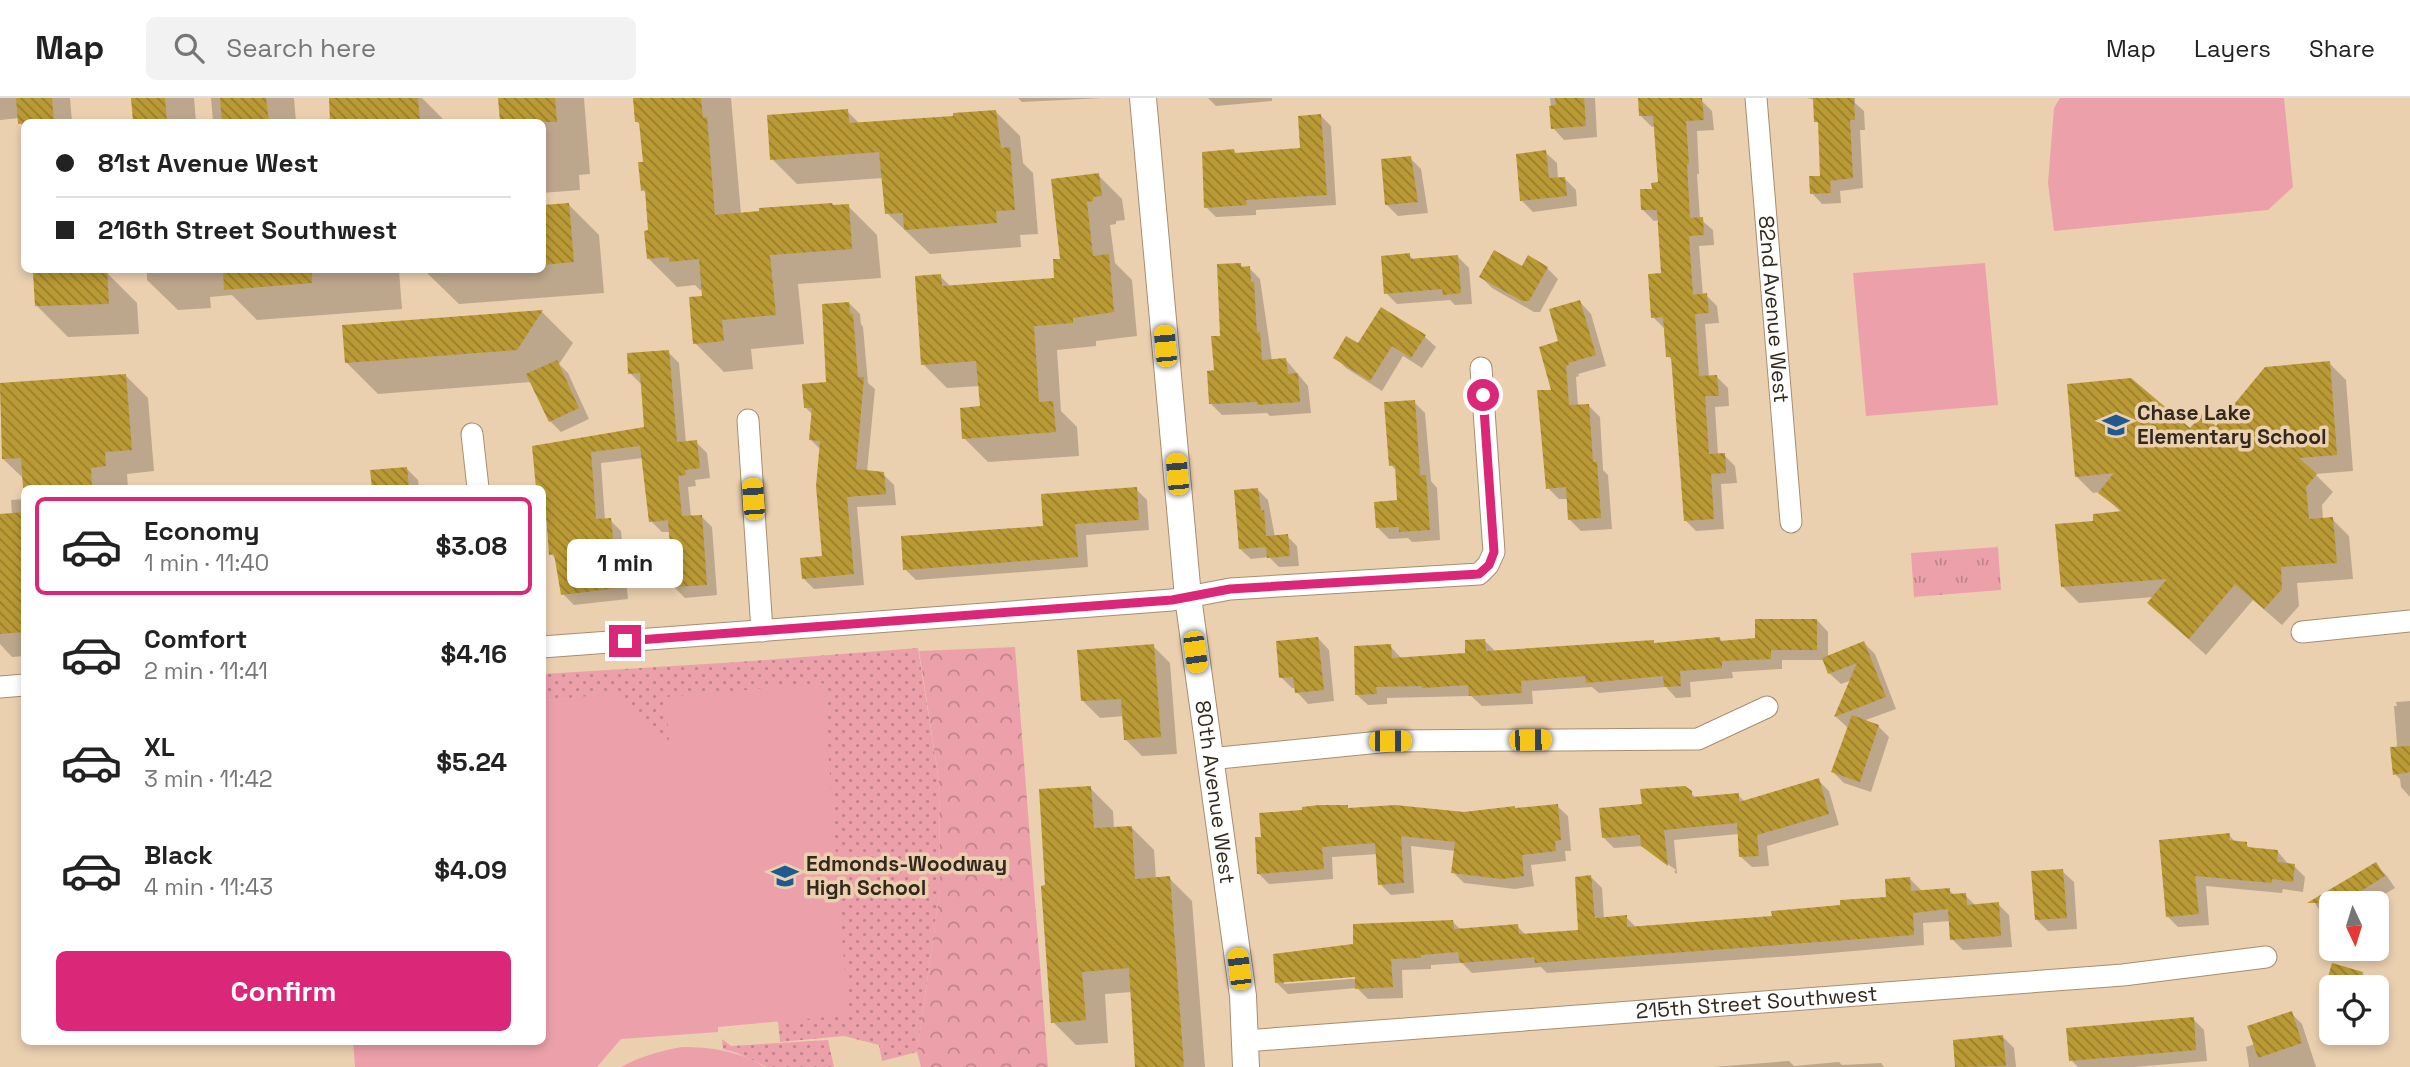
<!DOCTYPE html>
<meta charset="utf-8">
<style>
:root{--surface:#fff;--page:#f2f2f2;--text:#222;--muted:#767676;--line:#e0e0e0;--accent:#db2777}
body{margin:0;font-family:"Space Grotesk",sans-serif;background:var(--page);color:var(--text);height:100vh;display:flex;flex-direction:column;font-size:26px;white-space:nowrap}
*{box-sizing:border-box;margin:0}
p{font-size:23px;color:var(--muted)}
.icon{flex:none;width:38px;height:38px;fill:none;stroke:currentColor;stroke-width:2;stroke-linecap:round;stroke-linejoin:round}
.map{position:relative;flex:1;overflow:hidden}
.drawer{position:absolute;left:21px;top:387px;width:525px;height:560px;display:flex;flex-direction:column;background:var(--surface);border-radius:10px;box-shadow:0 4px 10px #0003}
.drawer>*{flex:none}
.hud{position:absolute;left:21px;top:21px;width:525px;height:154px;border-radius:10px;box-shadow:0 4px 10px #0003;display:grid;align-content:center;height:154px;padding:0 35px;background:var(--surface)}
.needle{width:46px;rotate:176deg}
.buttons{position:absolute;left:2319px;top:793px;display:grid;gap:14px}
.buttons a{display:grid;place-items:center;width:70px;height:70px;border-radius:10px;background:var(--surface);box-shadow:0 4px 10px #0003;font-size:35px}
.end{position:absolute;width:32px;height:32px;margin:-16px;border:9px solid #db2777;background:#fff;box-shadow:0 0 0 4px #fff}
.from{border-radius:50%}
.bubble{position:absolute;height:49px;border-radius:10px;background:var(--surface);box-shadow:0 4px 10px #0003;font-size:23px;font-weight:600;line-height:49px;text-align:center}
.car{position:absolute;width:21px;height:42px;margin:-21px -10px;border-radius:9px;box-shadow:0 0 5px 2px #0007;background:linear-gradient(#f5c518 24%,#345 0 40%,#f5c518 0 76%,#345 0 86%,#f5c518 0)}
.hud b{display:flex;align-items:center;gap:24px;height:66px;font-size:26px}
.hud b+b{border-top:2px solid var(--line)}
.hud i{width:18px;height:18px;background:var(--text)}
ul{padding:12px 0 0;list-style:none}
li{display:flex;align-items:center;gap:21px;height:98px;margin:0 14px 10px;padding:0 21px;border:4px solid transparent;border-radius:10px}
li div{flex:1}
li b{display:block;font-size:26px}
li em{font-style:normal;font-weight:600}
li.current{border-color:var(--accent)}
li>.icon{width:63px;height:63px;stroke-width:1.5}
.cta{display:flex;gap:14px;margin-top:auto;padding:14px 35px}
.cta a{flex:1;height:80px;border-radius:10px;background:var(--accent);color:#fff;font-size:28px;font-weight:600;line-height:80px;text-align:center}
header{display:flex;align-items:center;gap:42px;box-sizing:border-box;height:98px;padding:0 35px;background:var(--surface);border-bottom:2px solid var(--line)}
header strong{font-size:33px}
nav{display:flex;gap:38px;margin-inline-start:auto;font-size:24px}
.search{width:490px;height:63px;background:var(--page);display:flex;align-items:center;gap:18px;box-sizing:border-box;padding:0 24px;border-radius:10px;color:var(--muted);font-size:26px}
.map>svg:first-child{display:block}
</style>
<header>
<strong>Map</strong>
<div class="search"><svg class="icon" aria-label="search" viewBox="0 0 24 24"><circle cx="10" cy="10" r="6"/><path d="M15 15l6 6"/></svg>Search here</div>
<nav><a>Map</a><a>Layers</a><a>Share</a></nav>
</header>
<div class="map">
<svg width="2410" height="969" viewBox="0 0 2410 969">
<defs>
<pattern id="grass-dots" width="8" height="8" patternUnits="userSpaceOnUse" patternTransform="scale(1.75)"><rect width="8" height="8" fill="#eca1aa"/><path d="M2 2h.1M6 6h.1" fill="none" stroke="#c0838a" stroke-width="1.8" stroke-linecap="round"/></pattern>
<pattern id="forest-crowns" width="20" height="18" patternUnits="userSpaceOnUse" patternTransform="scale(1.75)"><rect width="20" height="18" fill="#eca1aa"/><path d="M2 6a3 3 0 1 1 6 0M12 15a3 3 0 1 1 6 0" fill="none" stroke="#c0838a"/></pattern>
<pattern id="park-tufts" width="24" height="20" patternUnits="userSpaceOnUse" patternTransform="scale(1.75)"><rect width="24" height="20" fill="#eca1aa"/><path d="M3 7l-1-3M5 7V3M7 7l1-3M15 17l-1-3M17 17v-4M19 17l1-3" fill="none" stroke="#c0838a"/></pattern>
<pattern id="building-back-hatch" width="6" height="6" patternUnits="userSpaceOnUse" patternTransform="scale(1.75)"><rect width="6" height="6" fill="#ba9a34"/><path d="M-1 5l2 2M0 0l6 6M5-1l2 2" fill="none" stroke="#987e2b"/></pattern>
</defs>
<rect width="100%" height="100%" fill="#ebd0b0"/>
<path fill="url(#grass-dots)" d="M918 550 939 683 940 791 917 954 882 963 879 947 844 938 780 944 778 924 612 597 543 602V576L738 564Z
M722 941 731 948 828 942 834 969H767L737 955 723 951Z"/>
<path fill="url(#forest-crowns)" d="M1015 549 1048 969H921L917 954 940 791 939 683 919 553Z"/>
<path fill="url(#park-tufts)" d="M1998 449 2001 492 1914 499 1911 455Z"/>
<path fill="#eca1aa" d="M2060 0H2284L2293 89 2268 112 2054 133 2048 85 2054 10Z
M1985 165 1998 307 1866 318 1853 175Z
M823 585 848 917 718 929V934L621 941 597 969H355L353 943H542L543 602 612 596 669 645 666 599Z
M682 949C712 949 739 953 765 969H621C641 958 660 953 682 949Z"/>
<path fill="#0003" fill-rule="evenodd" d="M0 0H70L72 24H24V29L20 25V20L0 22Z
M133 0H194L196 24H135Z
M211 0H294L296 24H213Z
M341 0H422L446 24H332L331 1Z
M500 0H584L590 76 579 77 580 92 542 95V24H502Z
M635 0H731L741 116 848 108 877 137 881 180 798 186 804 246 751 251 753 271 724 274 695 245 704 199 703 192H700L695 187 677 189 648 160 650 134 647 96 643 92 645 65 642 28 637 24Z
M1018 0H1103L1022 4Z
M1208 0H1272V3L1216 8Z
M1550 0H1595L1597 39 1564 42 1553 30Z
M1640 0 1701 2 1712 13 1714 32 1697 33 1699 76H1697L1700 121 1713 132 1714 147 1699 148 1703 198 1706 197 1717 208 1719 225 1705 226 1709 279H1717L1728 290 1729 308 1715 309 1718 357H1724L1735 368 1737 385 1721 386 1724 431 1696 433 1685 422 1673 263 1668 258 1664 230 1653 219 1663 176 1659 122 1654 123 1643 112 1659 86 1656 28 1652 29 1641 18Z
M1807 0H1855V5L1864 13 1865 32H1860L1863 90 1840 93 1841 105 1822 106 1812 95 1822 79 1820 27 1816 23 1815 2Z
M847 13 860 26 955 20 996 14 1020 38 1023 65 1033 75 1038 136 1020 137 1021 149 930 156 887 115 883 80 797 86 772 61Z
M1321 18 1331 28 1336 107 1256 112V117L1216 119 1206 109 1234 53 1237 56 1302 52Z
M1545 54 1557 65 1558 81 1564 80 1576 92 1577 108 1533 114 1522 103Z
M1410 60 1421 71 1428 115 1398 118 1387 107Z
M24 69V104L22 75 24 74Z
M1098 77 1122 101 1125 122 1116 123V126L1110 127 1115 165 1132 182 1137 238 1096 243V248L1057 252 1061 313 1077 329 1079 358 988 364 964 340 981 310 980 288 947 290 923 266 940 178 951 189 1056 182 1062 162Z
M569 107 599 137 604 195 459 206 428 176V172H542V117Z
M1409 157 1415 163 1458 159 1469 170 1472 206 1455 207 1450 202 1397 206 1386 195Z
M1240 166 1244 170H1249L1260 181 1272 263 1286 262 1308 288 1311 315 1270 318 1267 315 1222 317 1211 306 1222 239Z
M1547 170 1558 181 1540 214H1534L1492 190 1481 179 1523 171Z
M34 172H94V174H106L137 205 139 236 68 239 37 208Z
M147 172H399L402 211 257 222 232 197 210 199 211 210 178 212 147 182Z
M1580 204 1591 216 1606 268 1578 276 1579 278 1576 279 1578 308H1589L1600 319 1603 372 1608 377 1612 431 1581 433 1570 422 1569 401H1559L1548 390 1554 293 1560 245Z
M849 205 860 216 861 226 863 229 868 285 875 291 867 374 883 376 894 387 896 407 857 409 864 487 814 491 803 480 824 460 821 352 811 342 813 317 806 310 827 286Z
M542 214 573 245 559 266 568 275 589 321 561 334 550 323 532 284 378 296 346 264 344 228Z
M1424 238 1436 249 1422 270 1403 258 1382 293 1346 270 1335 259 1358 248Z
M668 254 679 265 686 345 696 344 707 355 710 380 695 382 696 388 688 389 691 419 701 418 712 429 717 497 685 500 674 489 670 434H662L651 423 643 360 601 365 605 422H610L621 433 628 501 574 507 563 496 557 462 551 456 548 424 542 418V390H537L534 349 646 331 641 286 630 275Z
M2329 265 2346 282 2353 373 2315 376 2333 394 2322 407 2323 421H2332L2349 438 2353 481 2297 485 2299 508 2282 527 2253 502 2206 557 2166 521 2154 499 2079 505 2062 488 2095 425 2122 415 2100 394 2093 395 2076 378 2190 333 2216 330Z
M126 278 148 300 154 373 127 376 128 390H25L24 381 3 361 0 287Z
M1414 304 1425 315 1431 383 1437 390 1440 442 1412 444 1408 440 1389 441 1378 430 1399 404 1397 373 1391 367Z
M407 371 418 382 419 390H373L372 373Z
M1136 391 1147 402 1149 432 1086 437 1088 469 916 482 905 471 1044 430Z
M1258 392 1268 402 1275 439 1287 438 1297 448 1299 468 1279 469 1269 459 1251 461 1240 451Z
M24 401V558L12 559 0 546V418L12 417 11 402Z
M1817 522 1828 534V559L1864 545 1875 556 1896 611 1863 623 1878 628 1889 639 1871 694 1844 685 1833 674 1850 628 1847 629 1836 619 1852 582 1841 586 1829 575 1824 562H1782V571L1732 574 1733 580 1690 584 1691 599 1676 600 1666 589 1599 595 1592 589 1532 593 1533 606 1482 608 1471 598 1387 600V606L1368 607 1356 596 1390 548 1402 561 1467 557 1485 543 1496 554 1653 544 1655 546 1720 541 1723 544 1757 542Z
M1318 540 1329 552 1334 603 1308 606 1297 594 1296 590H1292L1281 579Z
M1153 548 1170 565 1177 656 1142 658 1125 641 1124 618 1100 620 1083 603Z
M2410 603V699L2401 689 2400 681 2395 676 2397 646 2394 608H2397L2396 604Z
M1818 682 1829 693 1839 727 1767 748 1769 768 1752 769 1741 759 1739 736 1674 742 1677 776 1674 774 1676 772 1643 748 1614 750 1603 739 1644 708 1690 694 1696 700 1738 697 1745 704Z
M1090 690 1113 713 1114 730 1131 729 1154 752 1156 781 1169 780 1192 803 1205 969H1137L1132 894 1105 896 1108 945 1076 947 1053 924 1047 789Z
M1557 708 1568 718 1571 753H1565L1566 763 1531 767 1534 788 1515 791 1464 785 1453 774 1456 753 1411 748 1414 795 1391 797 1380 786 1378 756 1332 759 1333 781 1269 786 1258 775 1347 709 1351 712 1464 716Z
M2229 737 2236 745 2246 746 2252 752 2278 754 2289 767 2294 768 2305 779 2303 794 2283 791 2282 795 2206 788 2209 827 2178 829 2167 818 2161 743Z
M2376 767 2387 778 2395 790 2370 805H2331V832L2314 803Z
M2062 773 2074 784 2077 831 2048 833 2037 822Z
M1591 779 1602 790 1604 821 1626 819 1637 830 1773 820 1842 809 1888 800 1910 781 1921 792H1949L1955 798 1965 797 1976 808 1998 806 2009 817 2012 849 1963 852 1952 841 1951 823 1923 825 1924 847 1807 857 1547 875 1541 869 1472 875 1462 865 1431 867V871L1402 872 1403 900 1368 901 1357 890 1288 896 1277 885 1355 847 1452 823 1461 832 1517 828 1526 837 1580 834ZM1363 877 1364 880 1284 886V883Z
M2333 867 2362 875 2373 887 2372 889H2331V920L2321 910Z
M2291 915 2302 926 2316 969H2249L2246 949 2255 946Z
M2193 921 2204 932 2207 963 2133 969H2078L2071 962Z
M2003 939 2014 950 2016 969H1957L1955 943Z
M1789 963 1794 968 1839 964 1842 967 1881 965 1884 969H1713Z"/>
<path fill="url(#building-back-hatch)" d="M16 0H52L54 23 18 26Z
M131 0H165L167 24H133Z
M220 0H266L269 24H222Z
M329 0H418L420 24H330Z
M498 0H555L557 24H500Z
M633 0H701L703 20 707 19 715 117 759 113V110L832 105 833 107 849 106 852 151 770 157 776 217 722 222 724 243 693 246 689 199 702 198 699 161 669 164V159L647 161 644 133 648 132 645 92 641 93 638 64H643L639 24H635Z
M1555 0H1584L1586 28 1551 31 1549 8 1556 7Z
M1638 0H1702L1704 22 1686 23 1689 66H1687L1690 120 1703 119 1704 137 1689 138 1693 197 1707 195 1709 215 1695 216 1699 278 1717 277 1719 298H1705L1709 356 1725 355 1726 375 1711 376 1714 421 1684 423 1671 259H1666L1663 219 1651 220 1648 176 1661 175 1657 112H1641L1640 91H1652L1651 85 1658 84 1653 18H1639Z
M1813 0H1854L1855 22H1850L1853 80 1830 83 1831 95 1810 96 1809 78H1820L1818 24H1814Z
M848 11 849 25 953 18V15L996 12 1001 50 1010 49 1015 112 996 113 997 125 904 132 903 115 885 116 879 54 770 62 767 17Z
M1321 16 1327 97 1246 102 1247 107 1204 110 1202 54 1234 51 1235 55 1300 50 1298 18Z
M1546 52 1549 80 1565 79 1567 98 1520 103 1516 56Z
M1411 58 1418 104 1385 107 1381 61Z
M1099 75 1102 98 1093 99V103L1087 104 1093 158 1109 156 1114 214 1073 220V225L1034 228 1039 304 1053 303 1056 334 962 341 960 310 980 308 976 263 921 267 915 178 941 176 942 188 1054 180 1053 161H1060L1051 81Z
M569 105 574 164 542 167V107Z
M1494 152 1522 168 1528 157 1548 169 1529 203H1522L1479 179Z
M1410 155V161L1458 157 1461 195 1443 197 1442 191 1384 196 1381 158Z
M1241 165V169L1250 168 1251 184H1254L1257 235 1260 234 1262 262 1286 260 1288 276 1298 275 1300 304 1257 307V304L1209 306 1207 273 1214 272 1211 238H1220L1217 166Z
M107 172 109 206 35 208 33 175Z
M223 172H312V185L224 192Z
M1580 202 1596 257 1568 265 1569 267 1566 268 1569 307 1589 306 1593 364H1597L1601 420 1568 422 1566 389 1546 391 1537 292H1551L1539 249 1558 243 1549 211Z
M849 204 850 216H853L858 279H864L856 371 884 374 886 396 847 399 854 476 802 481 800 460 822 458 816 388 820 343 809 342 812 310H804L802 286 826 284 822 206Z
M1381 209 1426 237 1411 260 1392 248 1370 283 1333 260 1346 238 1358 245Z
M543 212 517 252 345 265 342 227Z
M669 252 677 344 697 342 700 370 685 372 686 377 678 378 682 418 702 417 707 487 673 489 668 422 649 424 640 348 591 354 596 421 611 420 618 490 561 497 554 456 549 457 546 415H542V390H536L532 348 644 329 640 275 628 276 627 255Z
M557 262 579 310 549 324 526 276Z
M2330 263 2337 357 2299 360 2317 376 2306 389 2309 421 2333 419 2337 465 2281 469 2282 491 2264 511 2235 486 2189 541 2147 505 2167 481 2061 489 2055 426 2093 423V416L2122 413 2098 395 2114 375 2075 379 2067 286 2131 280 2190 330 2202 316 2216 328 2265 269Z
M126 276 132 352 105 354 106 368 91 370 92 390H23L21 360 2 361 0 285Z
M1415 302 1420 377H1426L1430 432 1399 434V429L1376 430 1374 404 1397 402 1395 367 1389 368 1384 304Z
M407 369 409 390H372L370 372Z
M1137 389 1139 422 1075 426 1078 459 903 472 901 438 1043 428 1041 396Z
M1258 390 1261 413 1264 412 1266 438 1288 436 1290 458 1267 460 1266 449 1239 451 1234 392Z
M24 414V534L0 536V416Z
M1755 521H1817V552H1771V561L1722 563V570L1680 573 1681 588 1664 589 1663 578 1586 585 1585 578 1521 583 1522 595 1469 598 1468 587 1422 590V588L1376 589 1377 596 1355 597 1354 548 1391 546 1392 560 1465 555V542L1485 541 1486 553 1654 542V545L1720 539V543L1755 540Z
M1318 539 1324 592 1295 595 1293 579 1279 580 1276 543Z
M1864 543 1886 599 1834 619 1857 565 1828 576 1822 560Z
M1154 546 1161 639 1124 642 1121 601 1081 603 1077 552Z
M1852 617 1879 627 1860 684 1831 674Z
M2410 648V674L2393 677 2390 649Z
M1819 680 1829 716 1757 737 1759 758 1739 759 1737 725 1664 732 1668 768 1641 748 1640 737 1602 740 1599 710 1642 706 1640 691 1685 688 1692 693V699L1739 695V704Z
M1091 688 1094 730 1132 728 1135 781 1170 778 1184 969H1135L1129 870 1082 874 1086 922 1051 925 1041 788 1045 787 1039 691Z
M1558 706 1561 742 1555 743 1556 753 1522 757 1524 778 1503 781 1451 775 1455 744 1401 738 1404 785 1378 787 1375 745 1322 749 1324 771 1257 776 1255 739H1261L1259 715 1302 712V709L1319 707H1348V710L1395 707 1464 714 1515 708V710Z
M2230 735 2229 742 2247 744V749L2278 752 2277 764 2295 766 2293 784 2272 781V785L2195 778 2199 816 2166 819 2159 742Z
M2376 764 2385 778 2342 805H2307Z
M2063 771 2067 820 2035 822 2031 773Z
M1591 777 1595 820 1627 817V829L1772 818 1771 813 1840 807V802L1886 799 1885 781 1910 779 1911 793 1950 790V796L1966 795 1967 807 1999 804 2001 838 1950 842 1948 811 1913 815 1914 837 1535 865 1534 859 1460 865 1458 854 1421 857V860L1391 861 1393 889 1355 891V879L1275 885 1273 856 1353 846V826L1453 822 1454 831 1518 826 1519 836 1578 832 1575 779Z
M2332 865 2363 874 2358 889H2325Z
M2292 913 2302 945 2258 960 2247 928Z
M2194 919 2196 952 2069 963 2066 930Z
M2003 937 2006 968 1955 969 1953 942Z"/>
<g fill="none" stroke-linecap="round" stroke-linejoin="round">
<g stroke="#a78d70" stroke-width="23">
<g id="minor">
<path id="s1" d="M1756 0 1791 424"/>
<path d="M748 322 762 533"/>
<path d="M472 336 478 390"/>
<path d="M2302 534 2410 523"/>
<path d="M542 549 1172 502 1230 491 1479 476 1488 467 1494 454 1481 270"/>
<path d="M0 589 24 587"/>
<path d="M1209 661 1390 643 1698 641 1767 609"/>
<path id="s2" d="M1245 943 2123 877 2266 859"/>
</g>
</g>
<g stroke="#a78d70" stroke-width="28">
<g id="tertiary">
<path id="s3" d="M1143 0 1188 499 1243 898 1246 969"/>
</g>
</g>
<use href="#minor" stroke="#fff" stroke-width="21"/>
<use href="#tertiary" stroke="#fff" stroke-width="26"/>
</g>
<g fill="none" stroke-linecap="round" stroke-linejoin="round">
<path stroke="#db2777" stroke-width="9" d="M625 543 1172 502 1230 491 1479 476 1489 467 1494 454 1483 297"/>
</g>
<defs>
<g id="school-bare" transform="scale(2.1)"><path d="M0-5L7-2L0 1L-7-2ZM-4 1L0 2.5L4 1V4Q0 6-4 4Z" fill="#1f5990" stroke="#ebd0b0" stroke-width="2.5" paint-order="stroke"/></g>
</defs>
<g fill-rule="evenodd">
<use href="#school-bare" x="2116" y="327"/>
<use href="#school-bare" x="785" y="778"/>
</g>
<g text-anchor="middle" stroke-width="7" stroke-linejoin="round" paint-order="stroke">
<g font-size="21" fill="#32281c" stroke="#ebd0b0">
<text dy="7" stroke="none"><textPath href="#s1" startOffset="212">82nd Avenue West</textPath></text>
<text dy="7" stroke="none"><textPath href="#s3" startOffset="698">80th Avenue West</textPath></text>
<text dy="7" stroke="none"><textPath href="#s2" startOffset="513">215th Street Southwest</textPath></text>
</g>
<g font-size="21" font-weight="bold" fill="#32281c" stroke="#ebd0b0" text-anchor="start">
<text x="2137" y="322">Chase Lake<tspan x="2137" dy="24">Elementary School</tspan></text>
<text x="806" y="773">Edmonds-Woodway<tspan x="806" dy="24">High School</tspan></text>
</g>
</g>
</svg>
<div class="buttons">
<a><svg class="needle" viewBox="-14 -14 28 28"><path d="M0-13l5 13h-10z" fill="#e53935"/><path d="M0 13l5-13h-10z" fill="#767676"/></svg></a>
<a><svg class="icon" aria-label="locate" viewBox="0 0 24 24"><circle cx="12" cy="12" r="6"/><path d="M12 2v4M12 18v4M2 12h4M18 12h4"/></svg></a>
</div>
<i class="end from" style="left:1483px;top:297px"></i>
<i class="end" style="left:625px;top:543px"></i>
<div class="bubble" style="left:567px;top:441px;width:116px">1 min</div>
<i class="car" style="left:1165px;top:248px;rotate:355deg"></i>
<i class="car" style="left:1177px;top:376px;rotate:355deg"></i>
<i class="car" style="left:753px;top:401px;rotate:356deg"></i>
<i class="car" style="left:1195px;top:554px;rotate:172deg"></i>
<i class="car" style="left:1530px;top:642px;rotate:89deg"></i>
<i class="car" style="left:1390px;top:643px;rotate:90deg"></i>
<i class="car" style="left:1239px;top:871px;rotate:353deg"></i>
<div class="hud">
<b><i class="from"></i>81st Avenue West</b>
<b><i></i>216th Street Southwest</b>
</div>
<section class="drawer">
<ul>
<li class="current"><svg class="icon" aria-label="car" viewBox="0 0 24 24"><path d="M5 17H2v-5l4-1 3-4h7l3 4 3 1v5h-3M9 17h6M6 11h13"/><circle cx="7" cy="17" r="2"/><circle cx="17" cy="17" r="2"/></svg><div><b>Economy</b><p>1 min · 11:40</p></div><em>$3.08</em></li>
<li><svg class="icon" aria-label="car" viewBox="0 0 24 24"><path d="M5 17H2v-5l4-1 3-4h7l3 4 3 1v5h-3M9 17h6M6 11h13"/><circle cx="7" cy="17" r="2"/><circle cx="17" cy="17" r="2"/></svg><div><b>Comfort</b><p>2 min · 11:41</p></div><em>$4.16</em></li>
<li><svg class="icon" aria-label="car" viewBox="0 0 24 24"><path d="M5 17H2v-5l4-1 3-4h7l3 4 3 1v5h-3M9 17h6M6 11h13"/><circle cx="7" cy="17" r="2"/><circle cx="17" cy="17" r="2"/></svg><div><b>XL</b><p>3 min · 11:42</p></div><em>$5.24</em></li>
<li><svg class="icon" aria-label="car" viewBox="0 0 24 24"><path d="M5 17H2v-5l4-1 3-4h7l3 4 3 1v5h-3M9 17h6M6 11h13"/><circle cx="7" cy="17" r="2"/><circle cx="17" cy="17" r="2"/></svg><div><b>Black</b><p>4 min · 11:43</p></div><em>$4.09</em></li>
</ul>
<div class="cta"><a>Confirm</a></div>
</section>
</div>
